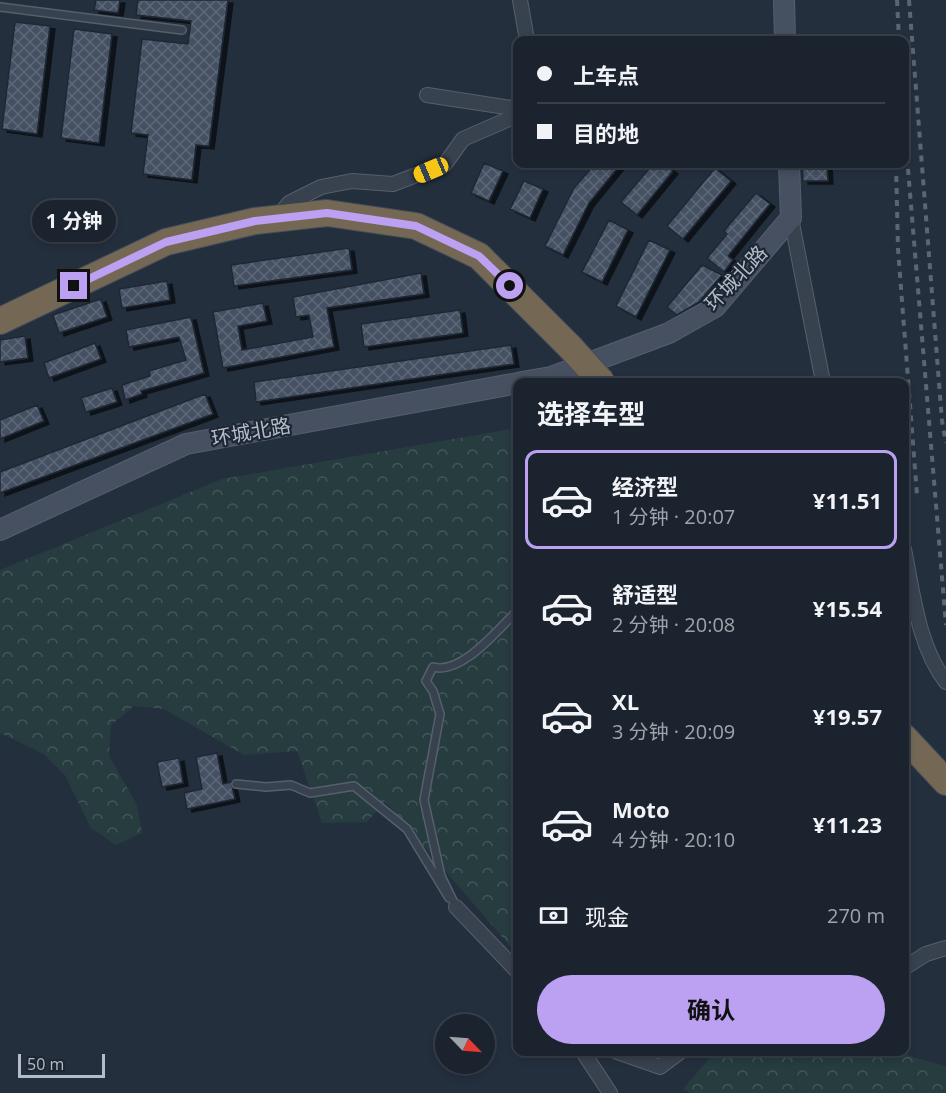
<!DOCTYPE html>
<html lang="zh">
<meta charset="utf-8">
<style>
:root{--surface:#1b232e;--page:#242b36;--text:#f1f3f6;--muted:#a0a4aa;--line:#39404a;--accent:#bca0f2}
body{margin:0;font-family:"Open Sans","Noto Sans SC",sans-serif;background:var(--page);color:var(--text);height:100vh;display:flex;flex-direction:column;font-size:22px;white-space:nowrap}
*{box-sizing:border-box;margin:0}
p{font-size:20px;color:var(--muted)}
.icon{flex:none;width:33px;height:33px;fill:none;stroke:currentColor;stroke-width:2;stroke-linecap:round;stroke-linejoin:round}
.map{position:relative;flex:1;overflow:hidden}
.sheet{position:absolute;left:513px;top:378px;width:396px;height:678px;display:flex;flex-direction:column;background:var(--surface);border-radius:12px;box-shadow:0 3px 9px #0003,0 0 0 2px var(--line)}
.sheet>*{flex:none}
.banner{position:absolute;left:513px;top:36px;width:396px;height:132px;border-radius:12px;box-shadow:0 3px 9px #0003,0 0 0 2px var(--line);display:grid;align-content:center;height:132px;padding:0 24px;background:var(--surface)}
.needle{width:39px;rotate:115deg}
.controls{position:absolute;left:435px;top:1014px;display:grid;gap:12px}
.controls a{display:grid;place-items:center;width:60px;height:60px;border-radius:50%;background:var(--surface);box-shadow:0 3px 9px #0003,0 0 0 2px var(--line);font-size:30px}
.scale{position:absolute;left:18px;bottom:15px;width:87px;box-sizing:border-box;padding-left:6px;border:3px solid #b4bcc9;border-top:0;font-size:16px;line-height:21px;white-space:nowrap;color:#b4bcc9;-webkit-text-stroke:4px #1d2633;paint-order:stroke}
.end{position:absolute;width:27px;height:27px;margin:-14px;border:8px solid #bca0f2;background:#111;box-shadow:0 0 0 3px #111}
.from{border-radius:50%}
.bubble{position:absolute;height:42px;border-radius:21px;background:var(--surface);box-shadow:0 3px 9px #0003,0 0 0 2px var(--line);font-size:20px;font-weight:700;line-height:42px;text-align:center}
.car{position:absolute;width:18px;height:36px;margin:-18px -9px;border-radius:8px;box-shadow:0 0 4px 2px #0007;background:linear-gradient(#f5c518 24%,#345 0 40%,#f5c518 0 76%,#345 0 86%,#f5c518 0)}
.banner b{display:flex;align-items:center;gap:21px;height:57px;font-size:22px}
.banner b+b{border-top:2px solid var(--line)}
.banner i{width:15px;height:15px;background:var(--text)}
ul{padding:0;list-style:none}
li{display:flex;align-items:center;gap:18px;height:99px;margin:0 12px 9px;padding:0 12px;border:3px solid transparent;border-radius:12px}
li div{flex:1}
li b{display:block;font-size:22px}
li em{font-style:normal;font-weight:700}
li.active{border-color:var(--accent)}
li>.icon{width:54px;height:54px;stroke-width:1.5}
h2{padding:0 24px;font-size:27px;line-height:72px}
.pay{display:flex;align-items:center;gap:15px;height:66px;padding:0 24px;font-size:22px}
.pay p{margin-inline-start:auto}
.action{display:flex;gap:12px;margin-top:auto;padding:12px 24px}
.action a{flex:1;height:69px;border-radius:36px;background:var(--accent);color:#111;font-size:24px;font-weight:700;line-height:69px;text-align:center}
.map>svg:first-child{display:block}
</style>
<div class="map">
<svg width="946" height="1093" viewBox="0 0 946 1093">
<defs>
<pattern id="forest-crowns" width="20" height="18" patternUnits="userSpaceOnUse" patternTransform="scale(1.5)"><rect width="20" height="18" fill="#263c3f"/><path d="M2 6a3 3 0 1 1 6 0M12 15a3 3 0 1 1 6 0" fill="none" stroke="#435659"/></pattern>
<pattern id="building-cross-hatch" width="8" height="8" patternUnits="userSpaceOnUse" patternTransform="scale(1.5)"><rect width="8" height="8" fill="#455162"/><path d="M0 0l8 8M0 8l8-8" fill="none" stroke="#5d6877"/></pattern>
<filter id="shadow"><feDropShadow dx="5" dy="3" stdDeviation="0" flood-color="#0009"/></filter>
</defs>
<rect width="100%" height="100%" fill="#242f3e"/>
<path fill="url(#forest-crowns)" d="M517 428V954L385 801 367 822 322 823 297 751 244 755 164 709 134 706 111 725 109 756 137 805 142 833 116 845 91 828 65 775 44 754 0 733V570L222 479Z
M905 1047 909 1056 946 1066V1093H690L683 1089 715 1052H904Z"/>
<path fill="url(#building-cross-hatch)" stroke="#1f2835" stroke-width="1.5" filter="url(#shadow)" d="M96 0H120L118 13 94 10Z
M138 0H228L209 146 196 145 192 180 143 174 148 135 131 133 142 39 188 44 191 21 136 15Z
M15 22 50 26 37 134 2 129Z
M74 29 112 34 99 143 61 138Z
M484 163 503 171 489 201 471 193Z
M595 164H621L589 203 563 255 545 246 574 188Z
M653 164H664L673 171 637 215 621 202Z
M802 164H827L828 181H803Z
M715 168 731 181 683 239 667 226Z
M524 181 543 189 530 218 510 209Z
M756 193 770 204 728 256 733 260 724 272 707 258 727 234 724 231Z
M609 220 628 230 602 282 582 272Z
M649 240 670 250 636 317 616 306Z
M349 248 352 270 234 286 231 265Z
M702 265 722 275 699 302 677 315 667 307Z
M421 273 424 294 327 308 334 347 223 368 213 312 263 303 267 321 238 326 242 350 313 337 309 315 296 317 293 297Z
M167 281 170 300 122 308 119 289Z
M101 299 107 317 59 333 53 315Z
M460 310 463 333 364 347 361 324Z
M191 317 204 373 141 391 142 394 125 400 122 385 150 376 149 371 186 360 179 337 129 347 126 330Z
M25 336 28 358 0 362V340Z
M95 343 101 359 49 378 44 363Z
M511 345 514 364 256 402 254 382Z
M112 388 117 402 86 412 81 398Z
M205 394 213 414 0 493V472Z
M37 405 44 421 0 439V420Z
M217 753 223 784 231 782 235 799 187 809 184 793 202 789 196 757Z
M179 758 183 783 162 787 157 762Z"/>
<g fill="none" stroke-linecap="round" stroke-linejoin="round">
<g stroke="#565f6c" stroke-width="10">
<path id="lane" d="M0 7 182 30
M236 784 266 787 291 785 310 793 354 786 407 829 449 898
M456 907 441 876 424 800 440 714 433 691 426 681 433 667C462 675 498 629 518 610"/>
</g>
<g stroke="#565f6c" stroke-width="16">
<path id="street" d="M520 0 527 40
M427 95 518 109
M277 218 289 203 321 187 352 181 393 184 445 164 463 139 518 115
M791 218 823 382
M904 549C913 593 918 646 946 682
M456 907 518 972
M904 968 926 954 946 948
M583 1052 610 1093
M617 1052 660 1067 680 1052"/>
</g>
<g stroke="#565f6c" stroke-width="22">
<path id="secondary" d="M784 0 785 40
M522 382 551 377 669 333 715 307 791 218 789 164
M0 530 186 444 518 383"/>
</g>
<g stroke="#434c59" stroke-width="28">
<path id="highway" d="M0 321 166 242 255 221 327 213 416 226 479 256 570 347
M904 737 946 782"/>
</g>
<use href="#lane" stroke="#38414e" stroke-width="7"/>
<use href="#street" stroke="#38414e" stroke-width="14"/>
<use href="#secondary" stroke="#465061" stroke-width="20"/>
<use href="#highway" stroke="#746855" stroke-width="26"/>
<path stroke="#5a6575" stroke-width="4" stroke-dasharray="6 6" stroke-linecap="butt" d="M897 0 899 40
M909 0 942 421 946 443
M904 121 946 625
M896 164 898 249 917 495"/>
<g stroke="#434c59" stroke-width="28" stroke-linecap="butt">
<path id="highway-bridge" d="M570 347 602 382"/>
</g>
<use href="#highway-bridge" stroke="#746855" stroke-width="26"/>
</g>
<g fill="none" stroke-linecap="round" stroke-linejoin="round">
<path stroke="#bca0f2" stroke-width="8" d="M74 286 166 242 255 221 327 213 416 226 479 256 510 286"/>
</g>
<g text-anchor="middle" stroke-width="4.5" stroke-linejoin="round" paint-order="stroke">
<g font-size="20" fill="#b4bcc9" stroke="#1d2633">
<text transform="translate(736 278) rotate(-47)" y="7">环城北路</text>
<text transform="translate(251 432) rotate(-10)" y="7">环城北路</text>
</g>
</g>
</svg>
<div class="controls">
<a><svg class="needle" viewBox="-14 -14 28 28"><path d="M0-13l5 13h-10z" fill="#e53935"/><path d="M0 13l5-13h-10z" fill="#a0a4aa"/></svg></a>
</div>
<div class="scale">50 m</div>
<i class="end from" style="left:510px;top:286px"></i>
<i class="end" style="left:74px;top:286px"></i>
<div class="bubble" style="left:32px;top:200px;width:84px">1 分钟</div>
<i class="car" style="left:431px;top:170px;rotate:247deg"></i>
<div class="banner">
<b><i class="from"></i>上车点</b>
<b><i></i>目的地</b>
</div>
<section class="sheet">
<h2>选择车型</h2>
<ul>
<li class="active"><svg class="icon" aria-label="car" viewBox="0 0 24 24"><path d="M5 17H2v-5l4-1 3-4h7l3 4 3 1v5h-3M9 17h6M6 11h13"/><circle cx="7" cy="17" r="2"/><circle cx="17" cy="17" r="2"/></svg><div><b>经济型</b><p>1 分钟 · 20:07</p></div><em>¥11.51</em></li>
<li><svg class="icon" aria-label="car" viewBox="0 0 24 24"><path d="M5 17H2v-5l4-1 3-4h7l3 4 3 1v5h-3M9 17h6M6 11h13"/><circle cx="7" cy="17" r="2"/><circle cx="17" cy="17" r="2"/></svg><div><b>舒适型</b><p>2 分钟 · 20:08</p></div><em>¥15.54</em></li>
<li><svg class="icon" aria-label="car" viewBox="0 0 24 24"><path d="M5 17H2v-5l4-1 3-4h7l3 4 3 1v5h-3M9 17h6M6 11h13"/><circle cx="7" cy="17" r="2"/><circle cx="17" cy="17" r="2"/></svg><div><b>XL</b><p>3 分钟 · 20:09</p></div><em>¥19.57</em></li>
<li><svg class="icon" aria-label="car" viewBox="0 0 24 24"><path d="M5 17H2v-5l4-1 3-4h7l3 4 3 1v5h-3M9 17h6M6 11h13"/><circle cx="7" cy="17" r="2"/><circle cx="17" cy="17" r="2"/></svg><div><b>Moto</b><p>4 分钟 · 20:10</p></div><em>¥11.23</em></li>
</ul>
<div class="pay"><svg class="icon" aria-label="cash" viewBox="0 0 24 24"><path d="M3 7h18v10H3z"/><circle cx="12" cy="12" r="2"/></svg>现金<p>270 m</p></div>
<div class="action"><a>确认</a></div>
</section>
</div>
